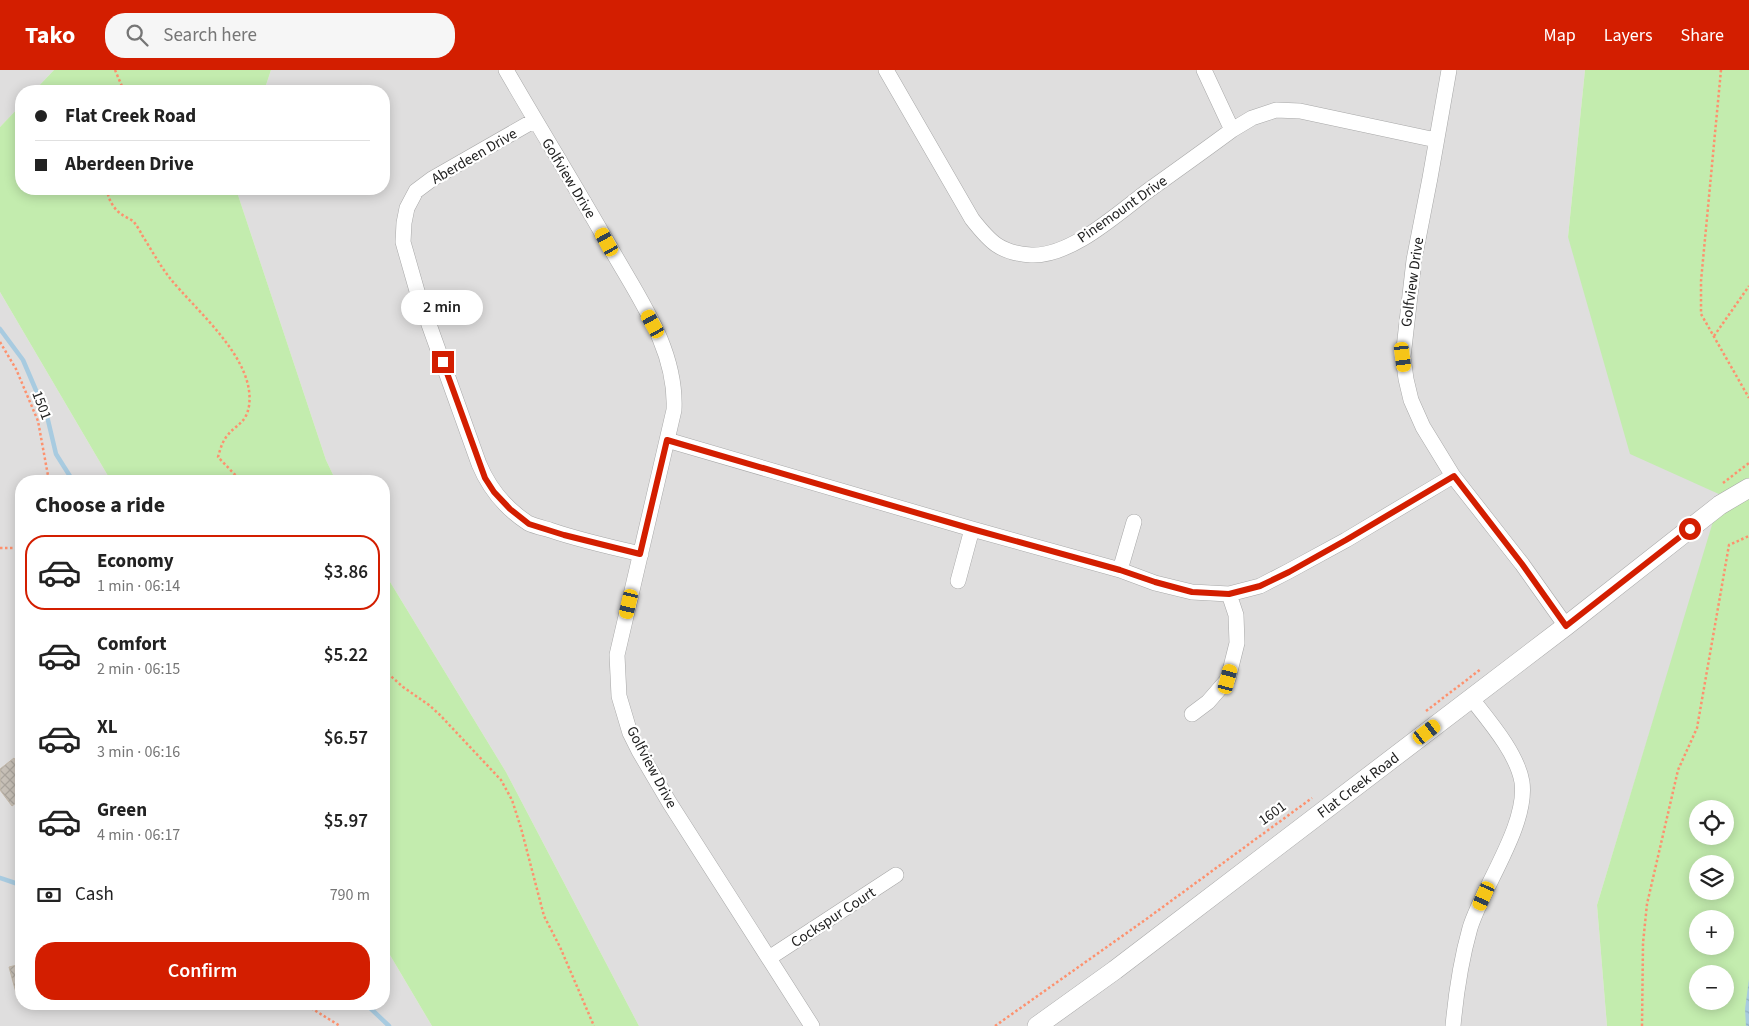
<!DOCTYPE html>
<meta charset="utf-8">
<style>
:root{--surface:#fff;--page:#f6f6f6;--text:#222;--muted:#767676;--line:#e0e0e0;--accent:#d31e00}
body{margin:0;font-family:"Source Sans 3",sans-serif;background:var(--page);color:var(--text);height:100vh;display:flex;flex-direction:column;font-size:19px;white-space:nowrap}
*{box-sizing:border-box;margin:0}
p{font-size:16px;color:var(--muted)}
.icon{flex:none;width:28px;height:28px;fill:none;stroke:currentColor;stroke-width:2;stroke-linecap:round;stroke-linejoin:round}
.map{position:relative;flex:1;overflow:hidden}
.drawer{position:absolute;left:15px;top:405px;width:375px;height:535px;display:flex;flex-direction:column;background:var(--surface);border-radius:20px;box-shadow:0 2px 12px #0003}
.drawer>*{flex:none}
.top-card{position:absolute;left:15px;top:15px;width:375px;height:110px;border-radius:20px;box-shadow:0 2px 12px #0003;display:grid;align-content:center;height:110px;padding:0 20px;background:var(--surface)}
.fabs{position:absolute;left:1689px;top:730px;display:grid;gap:10px}
.fabs a{display:grid;place-items:center;width:45px;height:45px;border-radius:50%;background:var(--surface);box-shadow:0 2px 12px #0003;font-size:25px}
.end{position:absolute;width:22px;height:22px;margin:-11px;border:6px solid #d31e00;background:#fff;box-shadow:0 0 0 2px #fff}
.from{border-radius:50%}
.bubble{position:absolute;height:35px;border-radius:18px;background:var(--surface);box-shadow:0 2px 12px #0003;font-size:16px;font-weight:600;line-height:35px;text-align:center}
.car{position:absolute;width:15px;height:30px;margin:-15px -8px;border-radius:6px;box-shadow:0 0 4px 1px #0007;background:linear-gradient(#f5c518 24%,#345 0 40%,#f5c518 0 76%,#345 0 86%,#f5c518 0)}
.top-card b{display:flex;align-items:center;gap:18px;height:48px;font-size:19px}
.top-card b+b{border-top:1px solid var(--line)}
.top-card i{width:12px;height:12px;background:var(--text)}
ul{padding:0;list-style:none}
li{display:flex;align-items:center;gap:15px;height:75px;margin:0 10px 8px;padding:0 10px;border:2px solid transparent;border-radius:20px}
li div{flex:1}
li b{display:block;font-size:19px}
li em{font-style:normal;font-weight:600}
li.on{border-color:var(--accent)}
li>.icon{width:45px;height:45px;stroke-width:1.5}
h2{padding:0 20px;font-size:22px;line-height:60px}
.pay{display:flex;align-items:center;gap:12px;height:55px;padding:0 20px;font-size:19px}
.pay p{margin-inline-start:auto}
.action{display:flex;gap:10px;margin-top:auto;padding:10px 20px}
.action a{flex:1;height:58px;border-radius:20px;background:var(--accent);color:#fff;font-size:20px;font-weight:600;line-height:58px;text-align:center}
header{display:flex;align-items:center;gap:30px;box-sizing:border-box;height:70px;padding:0 25px;background:var(--accent);color:#fff}
header strong{font-size:24px}
nav{display:flex;gap:28px;margin-inline-start:auto;font-size:18px}
.search{width:350px;height:45px;background:var(--page);display:flex;align-items:center;gap:12px;box-sizing:border-box;padding:0 18px;border-radius:20px;color:var(--muted);font-size:19px}
.map>svg:first-child{display:block}
</style>
<header>
<strong>Tako</strong>
<div class="search"><svg class="icon" aria-label="search" viewBox="0 0 24 24"><circle cx="10" cy="10" r="6"/><path d="M15 15l6 6"/></svg>Search here</div>
<nav><a>Map</a><a>Layers</a><a>Share</a></nav>
</header>
<div class="map">
<svg width="1749" height="956" viewBox="0 0 1749 956">
<defs>
<pattern id="water-waves" width="16" height="10" patternUnits="userSpaceOnUse" patternTransform="scale(1.25)"><rect width="16" height="10" fill="#a8cbe0"/><path d="M0 5q4-4 8 0t8 0" fill="none" stroke="#90aec0"/></pattern>
<pattern id="building-cross-hatch" width="8" height="8" patternUnits="userSpaceOnUse" patternTransform="scale(1.25)"><rect width="8" height="8" fill="#c7c0b7"/><path d="M0 0l8 8M0 8l8-8" fill="none" stroke="#aba59d"/></pattern>
</defs>
<rect width="100%" height="100%" fill="#f2f0e8"/>
<path fill="#dfdede" d="M0 0H54L34 21H21V35L0 57Z
M271 0H1585L1568 167 1722 425 1597 835 1607 956H639L506 702 384 502V411H336L326 390 236 119H384V21H264Z
M0 222 111 411H21V934H384V875L432 956H0Z"/>
<path fill="#c3ecae" fill-rule="evenodd" d="M54 0H271L264 21H34Z
M1585 0H1749V956H1607L1597 835 1721 425 1630 384 1568 167ZM1698 739H1725V766H1698ZM1698 794H1725V821H1698ZM1698 849H1725V876H1698ZM1698 904H1725V931H1698Z
M21 35V119H236L326 390 336 411H111L0 222V57Z
M384 502 506 702 639 956H432L384 875Z"/>
<path fill="url(#water-waves)" d="M1749 909V956H1746L1745 939Z"/>
<g fill="none" stroke-linecap="round" stroke-linejoin="round">
<path stroke="#a8cbe0" stroke-width="4.5" d="M0 259 23 290 47 346 56 384 73 411
M0 808 21 815
M366 934 389 956"/>
</g>
<path fill="url(#building-cross-hatch)" stroke="#c4b9aa" d="M14 688 21 699V729L12 736 0 720V699Z
M21 894V929L18 930 9 897Z"/>
<g fill="none" stroke-linecap="round" stroke-linejoin="round">
<g stroke="#a8a8a8" stroke-width="16">
<path id="minor" d="M506 0C540 59 576 117 610 177 638 227 677 279 674 340L617 585 619 626 630 663 639 681 669 732 812 956
M886 0 972 149C990 172 1000 183 1031 185 1071 187 1118 143 1149 120 1177 100 1205 80 1232 60L1252 48 1276 40 1300 41 1436 70
M1204 0 1232 60
M1449 0 1430 108 1414 190 1403 287 1406 309 1411 330 1423 357 1453 406 1522 494 1566 556
M535 50 432 109 416 121 407 138 404 153 403 172 417 221 479 394C489 418 505 438 528 453 534 456 543 458 550 460 579 470 610 477 641 484
M667 370 972 459 1120 500 1155 513 1192 522 1229 524 1260 516 1289 501 1346 470 1453 406
M1120 500 1134 452
M958 511 972 459
M1192 644 1208 632 1228 609 1237 573 1236 545 1229 524
M769 888 896 805
M1453 956C1456 923 1461 890 1470 858 1483 816 1528 755 1522 712 1517 683 1489 651 1471 628"/>
</g>
<g stroke="#a8a8a8" stroke-width="20">
<path id="tertiary" d="M1037 956 1115 900 1566 556 1720 435 1749 418"/>
</g>
<path stroke="#fd916e" stroke-width="2.5" stroke-dasharray="2.5 2.5" stroke-linecap="butt" d="M115 0 124 21
M1721 0 1701 211V244L1749 328
M107 119C108 129 113 138 121 144 125 147 131 149 134 152 137 156 140 161 142 165 151 179 159 194 169 207 196 241 256 289 249 336 246 354 236 354 227 366 222 372 220 380 218 387L241 411
M1714 266 1749 216
M0 272 16 299 38 351 49 411
M1723 413 1749 393
M0 478H21
M384 600 403 617 429 635 440 645 501 710 512 730 521 758 544 846 560 877 594 956
M1426 641 1481 599
M308 934 311 938 340 956
M995 956 1145 850 1312 728
M1642 956 1643 873 1647 834 1678 700 1697 658 1729 475 1749 466"/>
<use href="#minor" stroke="#fff" stroke-width="15"/>
<use href="#tertiary" stroke="#fff" stroke-width="19"/>
</g>
<g fill="none" stroke-linecap="round" stroke-linejoin="round">
<path stroke="#d31e00" stroke-width="6" d="M443 292 485 408 494 422 510 439 529 454 564 465 640 484 667 370 972 459 1120 500 1155 512 1192 522 1229 524 1260 516 1289 502 1346 470 1454 406 1522 494 1566 556 1690 459"/>
</g>
<g text-anchor="middle" stroke-width="4.5" stroke-linejoin="round" paint-order="stroke">
<g font-size="15" fill="#212121" stroke="#fff">
<text transform="translate(474 86) rotate(-30)" y="5">Aberdeen Drive</text>
<text transform="translate(569 108) rotate(59)" y="5">Golfview Drive</text>
<text transform="translate(1122 139) rotate(-35)" y="5">Pinemount Drive</text>
<text transform="translate(1412 212) rotate(-82)" y="5">Golfview Drive</text>
<text transform="translate(42 335) rotate(69)" y="5">1501</text>
<text transform="translate(652 697) rotate(62)" y="5">Golfview Drive</text>
<text transform="translate(1358 715) rotate(-37)" y="5">Flat Creek Road</text>
<text transform="translate(1272 743) rotate(-36)" y="5">1601</text>
<text transform="translate(833 847) rotate(-33)" y="5">Cockspur Court</text>
</g>
</g>
</svg>
<div class="fabs">
<a><svg class="icon" aria-label="locate" viewBox="0 0 24 24"><circle cx="12" cy="12" r="6"/><path d="M12 2v4M12 18v4M2 12h4M18 12h4"/></svg></a>
<a><svg class="icon" aria-label="layers" viewBox="0 0 24 24"><path d="M12 4l9 5-9 5-9-5zM3 14l9 5 9-5"/></svg></a>
<a>+</a>
<a>−</a>
</div>
<i class="end from" style="left:1690px;top:459px"></i>
<i class="end" style="left:443px;top:292px"></i>
<div class="bubble" style="left:401px;top:220px;width:82px">2 min</div>
<i class="car" style="left:607px;top:172px;rotate:331deg"></i>
<i class="car" style="left:653px;top:254px;rotate:331deg"></i>
<i class="car" style="left:1403px;top:287px;rotate:173deg"></i>
<i class="car" style="left:629px;top:534px;rotate:193deg"></i>
<i class="car" style="left:1228px;top:609px;rotate:15deg"></i>
<i class="car" style="left:1427px;top:662px;rotate:53deg"></i>
<i class="car" style="left:1484px;top:826px;rotate:204deg"></i>
<div class="top-card">
<b><i class="from"></i>Flat Creek Road</b>
<b><i></i>Aberdeen Drive</b>
</div>
<section class="drawer">
<h2>Choose a ride</h2>
<ul>
<li class="on"><svg class="icon" aria-label="car" viewBox="0 0 24 24"><path d="M5 17H2v-5l4-1 3-4h7l3 4 3 1v5h-3M9 17h6M6 11h13"/><circle cx="7" cy="17" r="2"/><circle cx="17" cy="17" r="2"/></svg><div><b>Economy</b><p>1 min · 06:14</p></div><em>$3.86</em></li>
<li><svg class="icon" aria-label="car" viewBox="0 0 24 24"><path d="M5 17H2v-5l4-1 3-4h7l3 4 3 1v5h-3M9 17h6M6 11h13"/><circle cx="7" cy="17" r="2"/><circle cx="17" cy="17" r="2"/></svg><div><b>Comfort</b><p>2 min · 06:15</p></div><em>$5.22</em></li>
<li><svg class="icon" aria-label="car" viewBox="0 0 24 24"><path d="M5 17H2v-5l4-1 3-4h7l3 4 3 1v5h-3M9 17h6M6 11h13"/><circle cx="7" cy="17" r="2"/><circle cx="17" cy="17" r="2"/></svg><div><b>XL</b><p>3 min · 06:16</p></div><em>$6.57</em></li>
<li><svg class="icon" aria-label="car" viewBox="0 0 24 24"><path d="M5 17H2v-5l4-1 3-4h7l3 4 3 1v5h-3M9 17h6M6 11h13"/><circle cx="7" cy="17" r="2"/><circle cx="17" cy="17" r="2"/></svg><div><b>Green</b><p>4 min · 06:17</p></div><em>$5.97</em></li>
</ul>
<div class="pay"><svg class="icon" aria-label="cash" viewBox="0 0 24 24"><path d="M3 7h18v10H3z"/><circle cx="12" cy="12" r="2"/></svg>Cash<p>790 m</p></div>
<div class="action"><a>Confirm</a></div>
</section>
</div>
